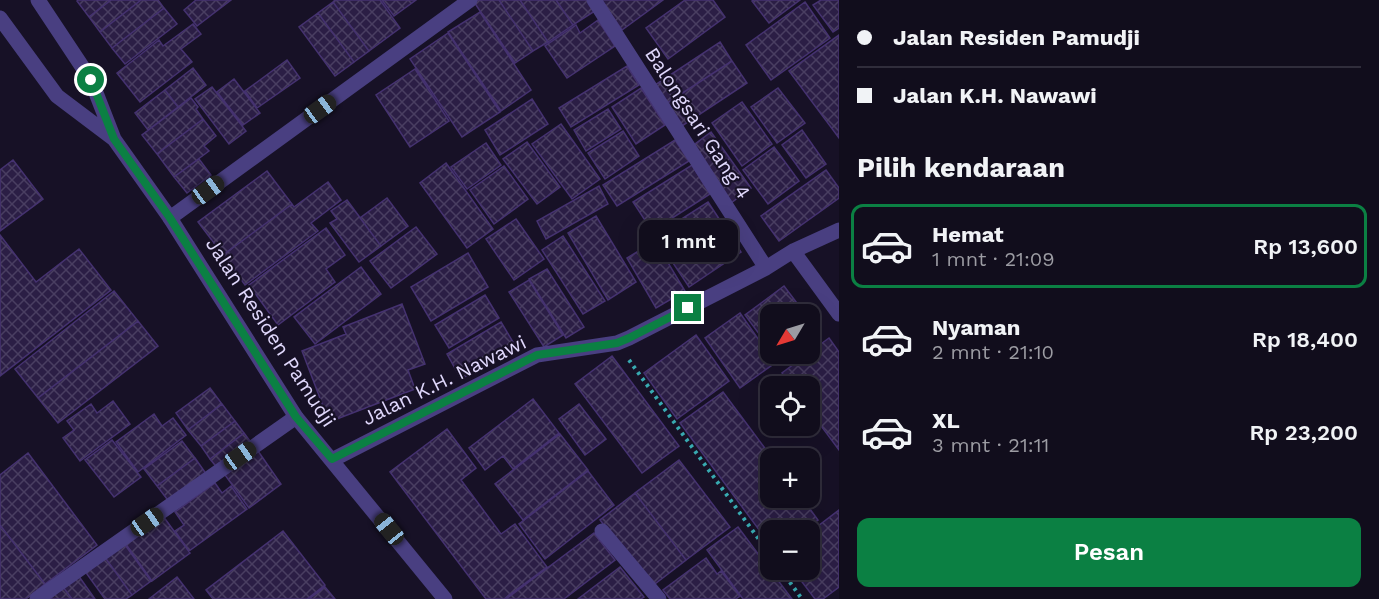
<!DOCTYPE html>
<html lang="id">
<meta charset="utf-8">
<style>
:root{--surface:#110d1c;--page:#1e1b29;--text:#f1f3f6;--muted:#9c9ca3;--line:#302d3b;--accent:#0b8043}
body{margin:0;font-family:"Work Sans",sans-serif;background:var(--page);color:var(--text);height:100vh;display:flex;flex-direction:column;font-size:22px;white-space:nowrap}
*{box-sizing:border-box;margin:0}
p{font-size:20px;color:var(--muted)}
.icon{flex:none;width:33px;height:33px;fill:none;stroke:currentColor;stroke-width:2;stroke-linecap:round;stroke-linejoin:round}
.map{position:relative;flex:1;overflow:hidden}
.details{display:flex;flex-direction:column;background:var(--surface);width:540px}
.details>*{flex:none}
.guide{display:grid;align-content:center;height:132px;padding:0 18px;background:var(--surface)}
.needle{width:39px;rotate:232deg}
.tools{position:absolute;left:760px;top:304px;display:grid;gap:12px}
.tools a{display:grid;place-items:center;width:60px;height:60px;border-radius:12px;background:var(--surface);box-shadow:0 6px 24px #0002,0 0 0 2px var(--line);font-size:30px}
.end{position:absolute;width:27px;height:27px;margin:-14px;border:8px solid #0b8043;background:#fff;box-shadow:0 0 0 3px #fff}
.from{border-radius:50%}
.bubble{position:absolute;height:42px;border-radius:12px;background:var(--surface);box-shadow:0 6px 24px #0002,0 0 0 2px var(--line);font-size:20px;font-weight:600;line-height:42px;text-align:center}
.car{position:absolute;width:18px;height:36px;margin:-18px -9px;border-radius:8px;box-shadow:0 0 4px 2px #0007;background:linear-gradient(#222 24%,#8ab4d8 0 40%,#222 0 76%,#8ab4d8 0 86%,#222 0)}
.guide b{display:flex;align-items:center;gap:21px;height:57px;font-size:22px}
.guide b+b{border-top:2px solid var(--line)}
.guide i{width:15px;height:15px;background:var(--text)}
ul{padding:0;list-style:none}
li{display:flex;align-items:center;gap:18px;height:84px;margin:0 12px 9px;padding:0 6px;border:3px solid transparent;border-radius:12px}
li div{flex:1}
li b{display:block;font-size:22px}
li em{font-style:normal;font-weight:600}
li.current{border-color:var(--accent)}
li>.icon{width:54px;height:54px;stroke-width:1.5}
h2{padding:0 18px;font-size:27px;line-height:72px}
.button{display:flex;gap:12px;margin-top:auto;padding:12px 18px}
.button a{flex:1;height:69px;border-radius:12px;background:var(--accent);color:#fff;font-size:24px;font-weight:600;line-height:69px;text-align:center}
main{display:flex;flex:1;min-height:0}
.map>svg:first-child{display:block}
</style>
<main>
<div class="map">
<svg width="839" height="599" viewBox="0 0 839 599">
<defs>
<pattern id="building-cross-hatch" width="8" height="8" patternUnits="userSpaceOnUse" patternTransform="scale(1.5)"><rect width="8" height="8" fill="#2b1e45"/><path d="M0 0l8 8M0 8l8-8" fill="none" stroke="#493e61"/></pattern>
</defs>
<rect width="100%" height="100%" fill="#171126"/>
<path fill="url(#building-cross-hatch)" stroke="#453270" stroke-width="1.5" d="M78 0H111L89 17 77 1Z
M111 0H141L100 32 89 17Z
M141 0H158L164 8 112 48 100 32Z
M196 0H231L197 26 184 10Z
M335 0H380L400 28 369 51 333 2Z
M382 0H416L394 16Z
M478 0H499L533 51 515 63 474 2Z
M499 0H520L548 42 533 51Z
M520 0H556L573 25 548 42Z
M556 0H592L598 9 573 25Z
M601 0H663L622 30Z
M685 0H713L725 17 668 59 646 28Z
M754 0H800L769 23 752 1Z
M821 0H839V28L833 32 813 5Z
M333 2 369 51 354 62 318 13Z
M805 2 830 38 771 80 746 45Z
M164 8 177 24 125 64 112 48Z
M480 12 531 90 501 111 448 32Z
M318 13 354 62 335 76 299 27Z
M598 20 615 46 567 78 545 46 576 25 580 33Z
M193 24 201 34 181 49 192 62 140 102 117 73 159 40 163 46Z
M448 33 500 112 462 137 410 59Z
M839 35V138L789 71Z
M720 42 732 61 667 103 655 85Z
M287 60 300 78 257 108 245 91Z
M732 61 747 83 682 126 667 103Z
M627 66 639 85 571 127 559 108Z
M193 68 206 85 178 107 165 90Z
M415 69 449 121 410 147 376 95Z
M234 79 260 113 243 125 217 92Z
M212 87 246 131 229 144 195 99Z
M641 88 665 125 636 144 612 107Z
M778 88 805 123 777 143 751 107Z
M165 90 178 107 148 130 135 113Z
M191 98 198 107 196 109 203 119 157 154 142 135Z
M532 99 548 124 500 155 485 130Z
M742 102 772 144 742 166 712 123Z
M608 109 621 129 586 151 574 130Z
M203 119 216 136 204 146 209 151 174 177 157 154Z
M561 124 600 179 572 199 532 144Z
M802 130 826 164 806 178 782 145Z
M623 131 639 156 605 179 588 153Z
M711 132 751 188 731 203 691 147Z
M675 140 689 161 617 206 603 185Z
M527 142 560 187 537 204 503 159Z
M486 143 501 165 467 189 451 167Z
M774 147 799 181 768 204 743 170Z
M199 159 211 175 187 193 174 177Z
M13 160 43 199 0 231V170Z
M446 163 493 229 467 248 420 183Z
M692 165 710 194 652 231 633 202Z
M504 166 528 199 494 224 470 190Z
M826 170 839 188V198L779 241 761 216Z
M267 171 292 204 223 255 198 222Z
M328 182 341 200 311 223 318 231 245 285 223 255 292 204 294 207Z
M599 186 608 204 546 239 537 221Z
M387 198 408 226 381 246 360 218Z
M347 200 381 246 359 262 330 223 337 219 331 211Z
M708 202 741 252 689 287 655 236Z
M596 216 636 282 608 300 568 233Z
M516 219 544 259 514 280 486 239Z
M416 227 437 254 391 288 370 261Z
M326 228 345 255 326 269 335 282 278 325 249 285Z
M0 235 36 282 79 249 111 290 0 376Z
M563 236 605 301 583 314 542 250Z
M655 241 685 291 656 308 627 258Z
M468 253 488 287 431 321 411 287Z
M361 267 381 294 315 344 294 317Z
M547 269 584 327 566 338 529 279Z
M529 280 563 335 544 347 509 292Z
M784 286 806 315H771V350L745 315Z
M114 291 138 321 38 398 15 369Z
M485 295 499 318 449 348 435 325Z
M402 304 425 364 408 370 415 389 329 422 302 351 346 334 343 327Z
M740 313 775 363 740 388 705 338Z
M810 320 820 334 810 341Z
M138 321 158 346 58 423 38 398Z
M501 322 516 347 461 379 447 354Z
M696 335 729 381 677 419 644 373Z
M829 338 839 352V450L810 411V387H792L782 373Z
M774 354H793L781 363Z
M612 356 679 446 642 473 575 384Z
M210 388 222 404 188 430 176 413Z
M723 392 773 459H771V498H802L818 520 803 531H771V546L680 423Z
M533 399 559 433 513 469 503 456 485 470 469 448Z
M113 401 130 424 80 461 63 438 74 430 67 421 91 404 97 413Z
M222 404 235 421 201 446 188 430Z
M579 404 606 439 585 455 559 419Z
M154 414 162 426 173 418 186 435 138 472 116 442Z
M235 421 244 433 210 459 201 446Z
M447 429 476 468 461 480 501 534 515 524 547 567 504 599H486L390 472Z
M244 433 253 445 219 470 210 459Z
M560 434 588 470 523 520 495 484Z
M112 440 141 477 114 497 85 460Z
M182 441 195 458 157 486 144 469Z
M258 451 281 484 249 508 225 475Z
M28 453 97 545 45 584 0 525V475Z
M195 458 207 475 170 503 157 486Z
M679 460 730 527 686 560 635 493Z
M588 471 614 505 545 559 519 524Z
M215 483 222 493 231 486 247 509 189 551 175 531 184 525 175 512Z
M635 493 686 560 651 587 600 520Z
M839 510V587L823 599H815L793 570H810V532Z
M163 516 190 553 152 581 125 543Z
M0 525 45 584 26 599H0Z
M738 527 792 599H743L707 550Z
M283 531 325 585 307 599H213L206 590Z
M594 533 615 560 564 599H506Z
M123 542 151 581 132 595 104 556Z
M104 556 132 595 126 599H105L84 570Z
M706 558 717 574 721 571 740 596 736 599H670L663 590Z
M620 567 644 597 641 599H578Z
M78 575 95 599H72L63 587Z
M177 577 194 599H149Z
M63 587 72 599H50Z
M325 587 335 599H309Z"/>
<g fill="none" stroke-linecap="round" stroke-linejoin="round">
<path stroke="#38aab1" stroke-width="4" stroke-dasharray="3 4.5" stroke-linecap="butt" d="M629 360 771 556
M781 570 802 599"/>
<path stroke="#493f81" stroke-width="15" d="M594 0 766 268
M170 218 470 0
M793 251 839 314
M332 460 537 355 617 343 629 338 766 268 793 251 839 230
M602 531 659 599
M37 599 296 417"/>
<path stroke="#493f81" stroke-width="15" d="M38 0 91 80 114 139 170 218 296 417 445 599
M0 18 57 96 114 139"/>
</g>
<g fill="none" stroke-linecap="round" stroke-linejoin="round">
<path stroke="#0b8043" stroke-width="8" d="M91 80 114 139 170 218 296 417 332 459 537 355 617 343 629 338 688 308"/>
</g>
<g text-anchor="middle" stroke-width="4.5" stroke-linejoin="round" paint-order="stroke">
<g font-size="20" fill="#e0d8fc" stroke="#171126">
<text transform="translate(698 123) rotate(57)" y="7">Balongsari Gang 4</text>
<text transform="translate(271 332) rotate(57)" y="7">Jalan Residen Pamudji</text>
<text transform="translate(444 380) rotate(-26)" y="7">Jalan K.H. Nawawi</text>
</g>
</g>
</svg>
<div class="tools">
<a><svg class="needle" viewBox="-14 -14 28 28"><path d="M0-13l5 13h-10z" fill="#e53935"/><path d="M0 13l5-13h-10z" fill="#9c9ca3"/></svg></a>
<a><svg class="icon" aria-label="locate" viewBox="0 0 24 24"><circle cx="12" cy="12" r="6"/><path d="M12 2v4M12 18v4M2 12h4M18 12h4"/></svg></a>
<a>+</a>
<a>−</a>
</div>
<i class="end from" style="left:91px;top:80px"></i>
<i class="end" style="left:688px;top:308px"></i>
<div class="bubble" style="left:639px;top:220px;width:99px">1 mnt</div>
<i class="car" style="left:320px;top:109px;rotate:54deg"></i>
<i class="car" style="left:208px;top:190px;rotate:54deg"></i>
<i class="car" style="left:240px;top:456px;rotate:55deg"></i>
<i class="car" style="left:147px;top:522px;rotate:55deg"></i>
<i class="car" style="left:389px;top:529px;rotate:321deg"></i>
</div>
<section class="details">
<div class="guide">
<b><i class="from"></i>Jalan Residen Pamudji</b>
<b><i></i>Jalan K.H. Nawawi</b>
</div>
<h2>Pilih kendaraan</h2>
<ul>
<li class="current"><svg class="icon" aria-label="car" viewBox="0 0 24 24"><path d="M5 17H2v-5l4-1 3-4h7l3 4 3 1v5h-3M9 17h6M6 11h13"/><circle cx="7" cy="17" r="2"/><circle cx="17" cy="17" r="2"/></svg><div><b>Hemat</b><p>1 mnt · 21:09</p></div><em>Rp 13,600</em></li>
<li><svg class="icon" aria-label="car" viewBox="0 0 24 24"><path d="M5 17H2v-5l4-1 3-4h7l3 4 3 1v5h-3M9 17h6M6 11h13"/><circle cx="7" cy="17" r="2"/><circle cx="17" cy="17" r="2"/></svg><div><b>Nyaman</b><p>2 mnt · 21:10</p></div><em>Rp 18,400</em></li>
<li><svg class="icon" aria-label="car" viewBox="0 0 24 24"><path d="M5 17H2v-5l4-1 3-4h7l3 4 3 1v5h-3M9 17h6M6 11h13"/><circle cx="7" cy="17" r="2"/><circle cx="17" cy="17" r="2"/></svg><div><b>XL</b><p>3 mnt · 21:11</p></div><em>Rp 23,200</em></li>
</ul>
<div class="button"><a>Pesan</a></div>
</section>
</main>
